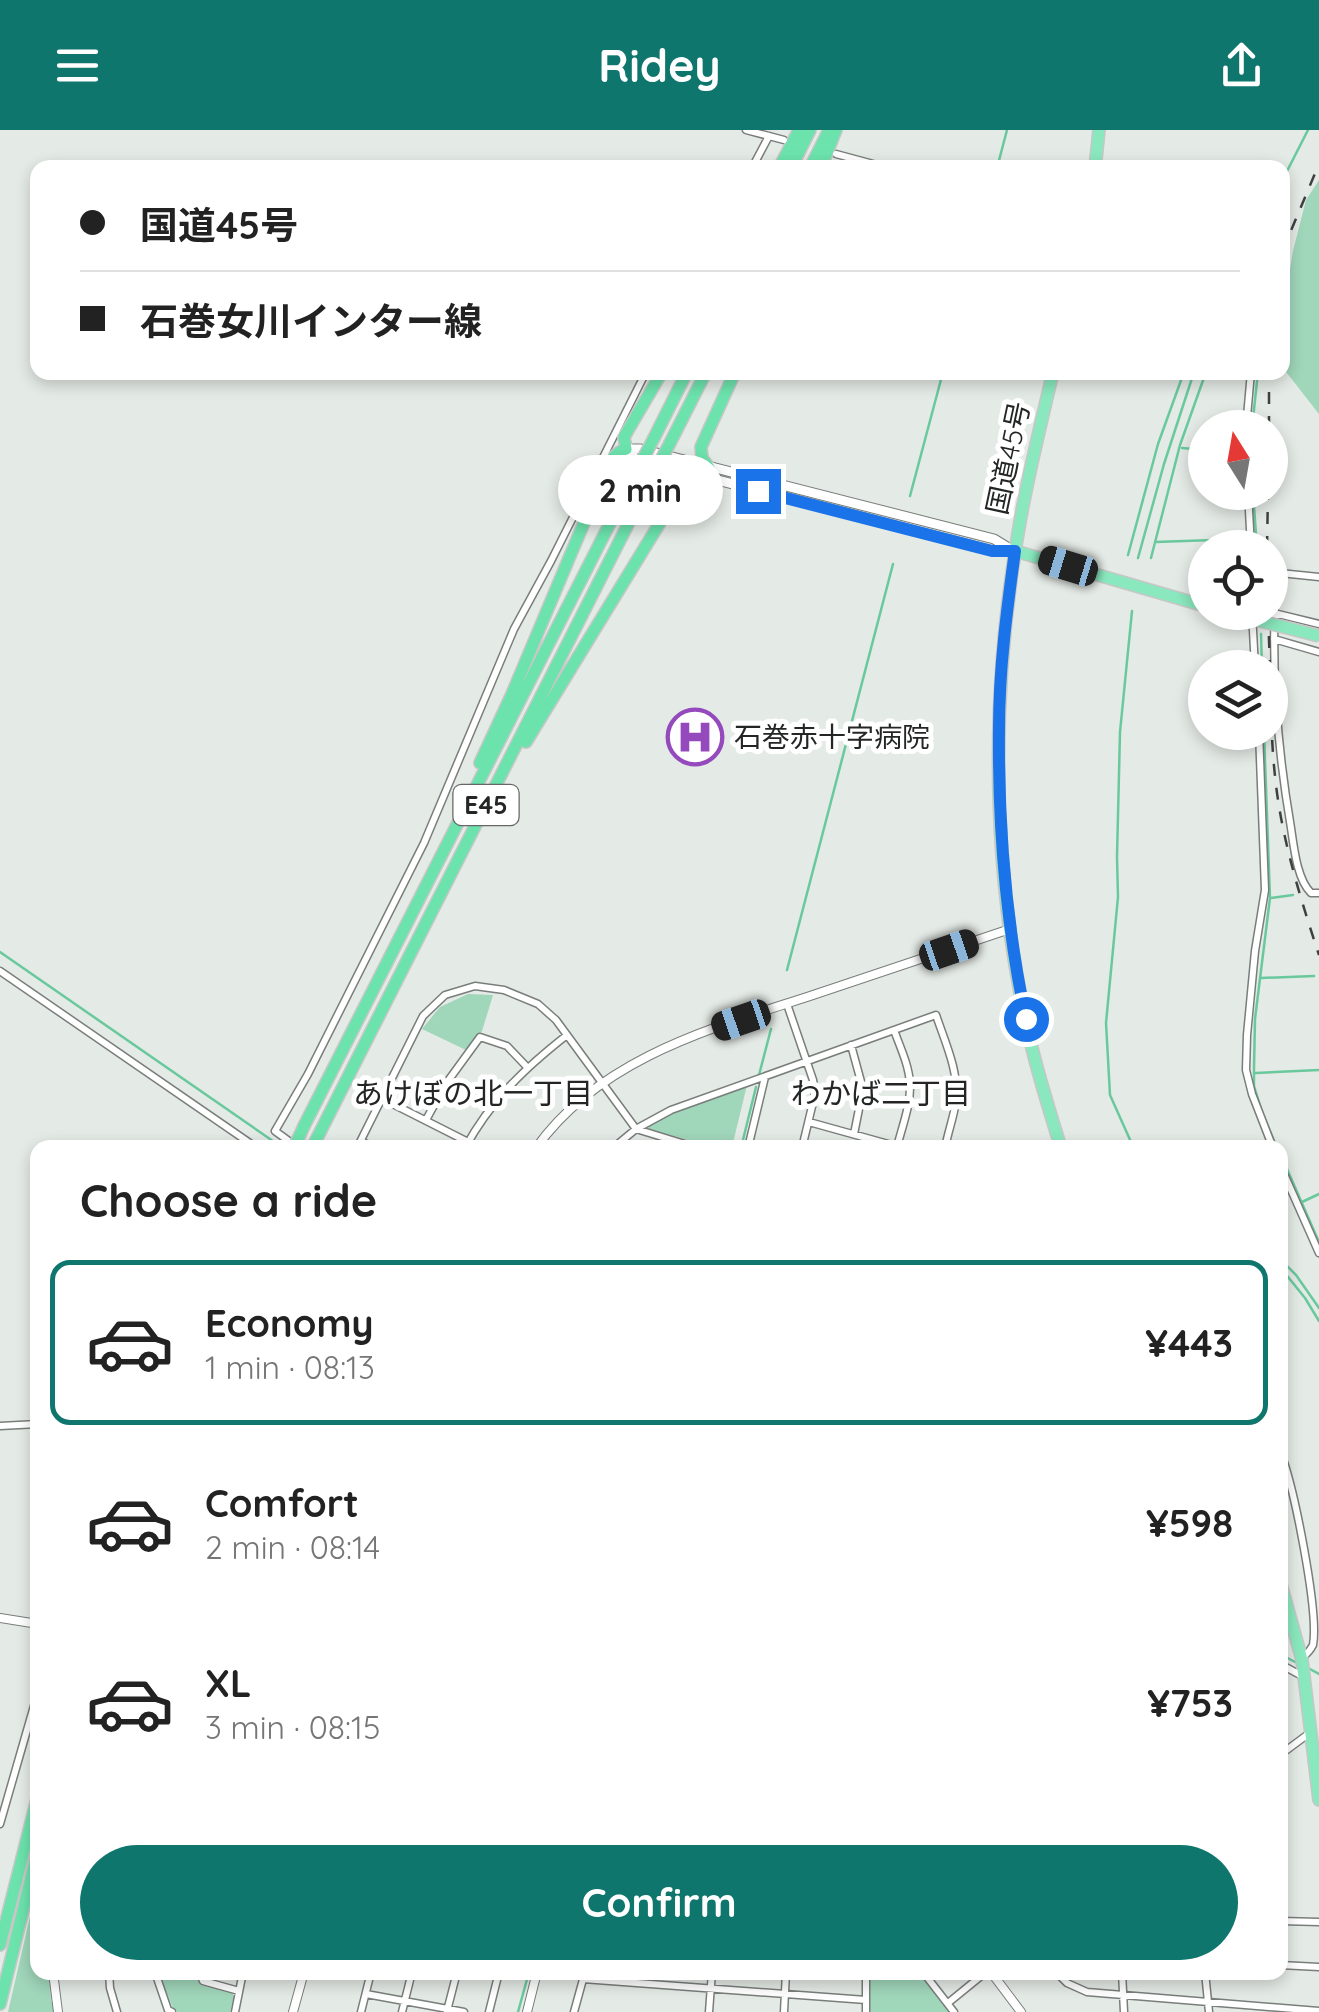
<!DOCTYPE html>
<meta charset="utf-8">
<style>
:root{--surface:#fff;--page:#f6f6f6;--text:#222;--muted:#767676;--line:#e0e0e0;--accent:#0f766e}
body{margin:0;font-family:Quicksand,"Noto Sans JP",sans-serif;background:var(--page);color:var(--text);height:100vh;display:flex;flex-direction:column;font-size:38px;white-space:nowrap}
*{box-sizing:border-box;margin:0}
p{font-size:32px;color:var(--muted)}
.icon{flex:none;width:55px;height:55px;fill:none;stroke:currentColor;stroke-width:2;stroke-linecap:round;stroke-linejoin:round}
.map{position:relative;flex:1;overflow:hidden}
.details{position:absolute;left:30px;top:1010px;width:1258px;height:840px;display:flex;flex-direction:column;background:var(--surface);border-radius:20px;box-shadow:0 5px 15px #0003}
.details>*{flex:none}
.banner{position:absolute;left:30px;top:30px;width:1260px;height:220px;border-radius:20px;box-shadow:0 5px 15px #0003;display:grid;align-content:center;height:220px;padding:0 50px;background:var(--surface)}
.needle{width:65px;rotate:349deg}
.controls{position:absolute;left:1188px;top:280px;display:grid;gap:20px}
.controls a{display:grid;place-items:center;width:100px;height:100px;border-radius:50%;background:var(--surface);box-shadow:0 5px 15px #0003;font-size:50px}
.end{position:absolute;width:45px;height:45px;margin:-22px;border:12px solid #1a73e8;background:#fff;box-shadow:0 0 0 5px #fff}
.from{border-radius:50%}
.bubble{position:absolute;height:70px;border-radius:35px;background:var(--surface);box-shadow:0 5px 15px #0003;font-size:32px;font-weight:800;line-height:70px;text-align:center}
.car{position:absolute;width:30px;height:60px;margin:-30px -15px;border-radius:12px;box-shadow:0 0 8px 2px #0007;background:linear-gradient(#222 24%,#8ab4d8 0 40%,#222 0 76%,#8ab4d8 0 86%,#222 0)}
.banner b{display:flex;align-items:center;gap:35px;height:95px;font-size:38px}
.banner b+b{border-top:2px solid var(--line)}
.banner i{width:25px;height:25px;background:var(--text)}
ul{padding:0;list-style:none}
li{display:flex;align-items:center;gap:30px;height:165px;margin:0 20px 15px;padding:0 30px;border:5px solid transparent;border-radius:20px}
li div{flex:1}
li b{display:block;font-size:38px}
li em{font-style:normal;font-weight:800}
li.current{border-color:var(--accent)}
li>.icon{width:90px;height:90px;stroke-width:1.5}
h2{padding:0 50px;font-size:45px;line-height:120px}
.primary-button{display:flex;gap:20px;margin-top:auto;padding:20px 50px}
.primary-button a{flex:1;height:115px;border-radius:60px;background:var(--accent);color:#fff;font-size:40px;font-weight:800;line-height:115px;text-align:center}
header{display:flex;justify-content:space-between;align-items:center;height:130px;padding:0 50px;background:var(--accent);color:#fff;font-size:45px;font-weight:800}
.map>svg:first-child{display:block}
</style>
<header><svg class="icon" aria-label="menu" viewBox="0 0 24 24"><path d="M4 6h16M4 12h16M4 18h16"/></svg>Ridey<svg class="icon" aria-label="share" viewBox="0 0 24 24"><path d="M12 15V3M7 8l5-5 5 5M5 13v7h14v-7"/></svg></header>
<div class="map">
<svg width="1319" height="1882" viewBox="0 0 1319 1882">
<rect width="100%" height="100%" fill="#e4eae6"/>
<path fill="#a0d6ba" d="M1319 50V284L1283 238 1282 215 1285 170 1293 121 1306 70Z
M468 864 493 865 482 901 466 920 422 899 440 877Z
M747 955 732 1017H713L649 999 648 996 686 977Z
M37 1756 38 1842 49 1843 51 1870 55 1882H8Z
M870 1842 918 1843 950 1882H869Z
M158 1843H196L201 1855 232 1863 234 1866 230 1882H178L173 1878Z"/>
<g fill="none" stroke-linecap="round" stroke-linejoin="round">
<path stroke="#69c99d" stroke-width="2.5" d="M997 38 1007 0
M1282 51 1308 0
M1252 298 1258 242
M1182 318 1205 320
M1253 362 1257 418
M910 366 943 242
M1155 412 1243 409
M1128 425 1158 314 1184 242
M1138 428 1164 334 1194 242
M1151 428 1180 315 1206 242
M1132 481 1120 602 1117 727 1118 767 1106 893 1110 965 1131 1012 1137 1018
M1262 482V485
M1261 504 1262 538
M1264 602 1270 768 1255 889 1254 939V956L1262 982 1277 1018
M1271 768 1293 765
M0 822 283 1018
M787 840 893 434
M1261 848 1314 846
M1256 943 1319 940
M759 945 771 899
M741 1018 756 957
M1280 1023 1319 1112
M1302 1072 1319 1064
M1280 1129 1296 1145 1319 1178
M1280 1137 1305 1168 1319 1191
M1280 1524 1297 1533
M1308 1538 1319 1544
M518 1882 529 1842"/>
<g stroke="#797e7b" stroke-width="9">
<path id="minor" d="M746 0 784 10
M836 24 888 38
M752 38 769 6
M1246 298 1251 242
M1248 362 1251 418
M1270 442 1319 447
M1276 443C1271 532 1276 610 1291 698 1294 718 1297 749 1311 763H1319
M1252 482 1255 538
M1274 483 1319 494
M1274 509 1319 522
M1259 602 1265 760 1255 821 1247 905 1246 940 1252 964 1273 1018
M0 841 257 1018
M787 874 813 950 815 964 802 1018
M894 900C900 917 909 935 910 954 911 974 902 997 897 1017
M851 915 863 959 854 1004
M381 968 468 1012
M426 990 445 955 480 907 507 916 527 937
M809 992 899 1017
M361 1011 374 1018
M297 1017 275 1001 308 944 424 713 514 499 551 431 646 242
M357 1018 423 886 445 865 475 856 504 860 538 874 556 890 636 999 698 1018
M465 1018C491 970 525 938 567 905
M613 1018 636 999 671 980 936 885C945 912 959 941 956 971 954 986 948 1002 945 1018
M748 1018 765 947
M1280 1035 1319 1123
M0 1296 38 1294
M1280 1321C1294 1356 1319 1482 1313 1515 1310 1521 1308 1523 1303 1527
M1280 1534 1304 1547
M1280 1625 1311 1602
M0 1694 38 1562
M1280 1750 1284 1791
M1281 1791 1319 1792
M1280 1835 1319 1837
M109 1842 110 1858 117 1882
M155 1842 168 1880 172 1882
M199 1842 203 1851 239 1861
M923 1842 954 1882
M1056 1842 1067 1853 1087 1862 1319 1881
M1122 1842 1124 1882
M1205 1842 1209 1882
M583 1849 866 1870
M366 1864 464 1882
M948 1873 986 1842
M447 1881 457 1842
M235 1882 243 1842
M361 1882 371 1842
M402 1882 412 1842
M489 1882 499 1842
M574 1882 585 1842
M709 1882 712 1842
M784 1882 786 1842
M866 1882V1842"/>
</g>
<g stroke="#797e7b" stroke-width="10">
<path id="tertiary" d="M536 1018C601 927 713 898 813 865 879 843 945 821 1010 799
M0 1488 38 1494
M53 1842 58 1882
M991 1842 1021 1882
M293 1882 304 1842
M527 1882 537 1842"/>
</g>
<g stroke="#797e7b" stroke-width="11">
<path id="secondary" d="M626 319 636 329 993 421H1015
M626 319H641L994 409 1012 420"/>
</g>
<g stroke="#c6c7c6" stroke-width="14">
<path id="trunk" d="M1095 38 1099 0
M1053 242C1039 302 1024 362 1015 422 989 586 993 760 1033 922 1041 954 1051 986 1061 1018
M1015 421 1205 476
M1280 1451 1302 1530 1319 1670"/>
</g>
<g stroke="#c6c7c6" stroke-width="14">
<path id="motorway" d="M779 38 799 0
M791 38 810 0
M810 38 829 0
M821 38 836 0
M654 308 687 242
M670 313 706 242
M709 338 702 328 701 317 735 242
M526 612 672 373C679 359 681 349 697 345
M480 633 512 564 607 338C612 329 616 322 626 319L624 307 662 242
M304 996 637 340
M312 1018 653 345
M0 1815 38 1665
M0 1874 38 1719"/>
</g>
<use href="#minor" stroke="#fff" stroke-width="6"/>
<use href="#tertiary" stroke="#fff" stroke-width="8"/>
<use href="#secondary" stroke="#fff" stroke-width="9"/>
<use href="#trunk" stroke="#8ae8be" stroke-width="11"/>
<use href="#motorway" stroke="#6ce3ad" stroke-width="11"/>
<path stroke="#3f4140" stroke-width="2.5" stroke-dasharray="12 12" stroke-linecap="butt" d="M1282 122 1319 34
M1269 298V242
M1267 418 1268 362
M1268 482 1270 538
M1270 538C1271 574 1271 610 1275 646 1281 707 1300 767 1319 825"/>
<g stroke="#c6c7c6" stroke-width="14" stroke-linecap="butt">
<path id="trunk-bridge" d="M1229 483 1319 506"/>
</g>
<g stroke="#c6c7c6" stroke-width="14" stroke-linecap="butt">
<path id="motorway-bridge" d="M637 340 654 308
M653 345 670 313
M294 1018 304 996"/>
</g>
<use href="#trunk-bridge" stroke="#8ae8be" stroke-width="11"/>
<use href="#motorway-bridge" stroke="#6ce3ad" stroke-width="11"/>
</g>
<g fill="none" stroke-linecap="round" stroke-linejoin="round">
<path stroke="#1a73e8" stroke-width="12" d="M758 361 992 421H1015C1007 479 999 539 999 598 998 695 1006 794 1026 889"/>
</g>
<defs>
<g id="hospital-ring" transform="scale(2.875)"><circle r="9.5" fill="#fff" stroke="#944abc" stroke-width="1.5"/><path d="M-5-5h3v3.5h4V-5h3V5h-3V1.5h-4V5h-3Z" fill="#944abc"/></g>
</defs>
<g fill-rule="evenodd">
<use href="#hospital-ring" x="695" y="607"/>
</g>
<g text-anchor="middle" stroke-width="10" stroke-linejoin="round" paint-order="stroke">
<rect fill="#fff" stroke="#666766" stroke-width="2.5" x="453.5" y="655" width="65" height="40" rx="8"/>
<g font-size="25" font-weight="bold" fill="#242625">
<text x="486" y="684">E45</text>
</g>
<g font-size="28" fill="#242625" stroke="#fff">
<text transform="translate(1008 328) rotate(-78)" y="10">国道45号</text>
</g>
<g font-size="28" fill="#242625" stroke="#fff" text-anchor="start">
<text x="734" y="617">石巻赤十字病院</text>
</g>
<g font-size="30" fill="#242625" stroke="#fff">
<text x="473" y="974">あけぼの北一丁目</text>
<text x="881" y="974">わかば二丁目</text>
</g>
</g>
</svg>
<div class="controls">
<a><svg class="needle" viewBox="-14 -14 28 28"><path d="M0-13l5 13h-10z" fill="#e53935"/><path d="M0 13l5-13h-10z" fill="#767676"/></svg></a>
<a><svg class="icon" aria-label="locate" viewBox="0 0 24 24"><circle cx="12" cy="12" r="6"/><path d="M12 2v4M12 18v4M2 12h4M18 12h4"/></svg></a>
<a><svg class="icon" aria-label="layers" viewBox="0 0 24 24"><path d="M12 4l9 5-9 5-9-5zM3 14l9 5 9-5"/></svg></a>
</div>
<i class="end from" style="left:1026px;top:889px"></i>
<i class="end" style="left:758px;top:361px"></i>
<div class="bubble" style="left:558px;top:325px;width:165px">2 min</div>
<i class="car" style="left:1068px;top:436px;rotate:287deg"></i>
<i class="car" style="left:949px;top:820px;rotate:71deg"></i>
<i class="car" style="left:741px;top:890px;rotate:251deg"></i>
<div class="banner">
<b><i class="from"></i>国道45号</b>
<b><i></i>石巻女川インター線</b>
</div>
<section class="details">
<h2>Choose a ride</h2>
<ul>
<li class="current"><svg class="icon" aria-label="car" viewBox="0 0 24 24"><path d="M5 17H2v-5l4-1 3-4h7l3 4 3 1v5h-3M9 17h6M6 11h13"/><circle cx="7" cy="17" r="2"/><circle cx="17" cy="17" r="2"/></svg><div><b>Economy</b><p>1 min · 08:13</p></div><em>¥443</em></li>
<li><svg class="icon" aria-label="car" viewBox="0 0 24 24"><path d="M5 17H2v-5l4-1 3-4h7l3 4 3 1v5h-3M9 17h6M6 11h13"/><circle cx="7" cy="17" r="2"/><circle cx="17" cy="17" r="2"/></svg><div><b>Comfort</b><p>2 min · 08:14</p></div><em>¥598</em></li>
<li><svg class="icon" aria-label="car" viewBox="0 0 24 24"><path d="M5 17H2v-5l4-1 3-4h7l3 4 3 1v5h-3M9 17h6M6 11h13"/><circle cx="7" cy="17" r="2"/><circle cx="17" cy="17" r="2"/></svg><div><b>XL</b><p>3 min · 08:15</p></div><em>¥753</em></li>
</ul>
<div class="primary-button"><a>Confirm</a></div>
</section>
</div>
